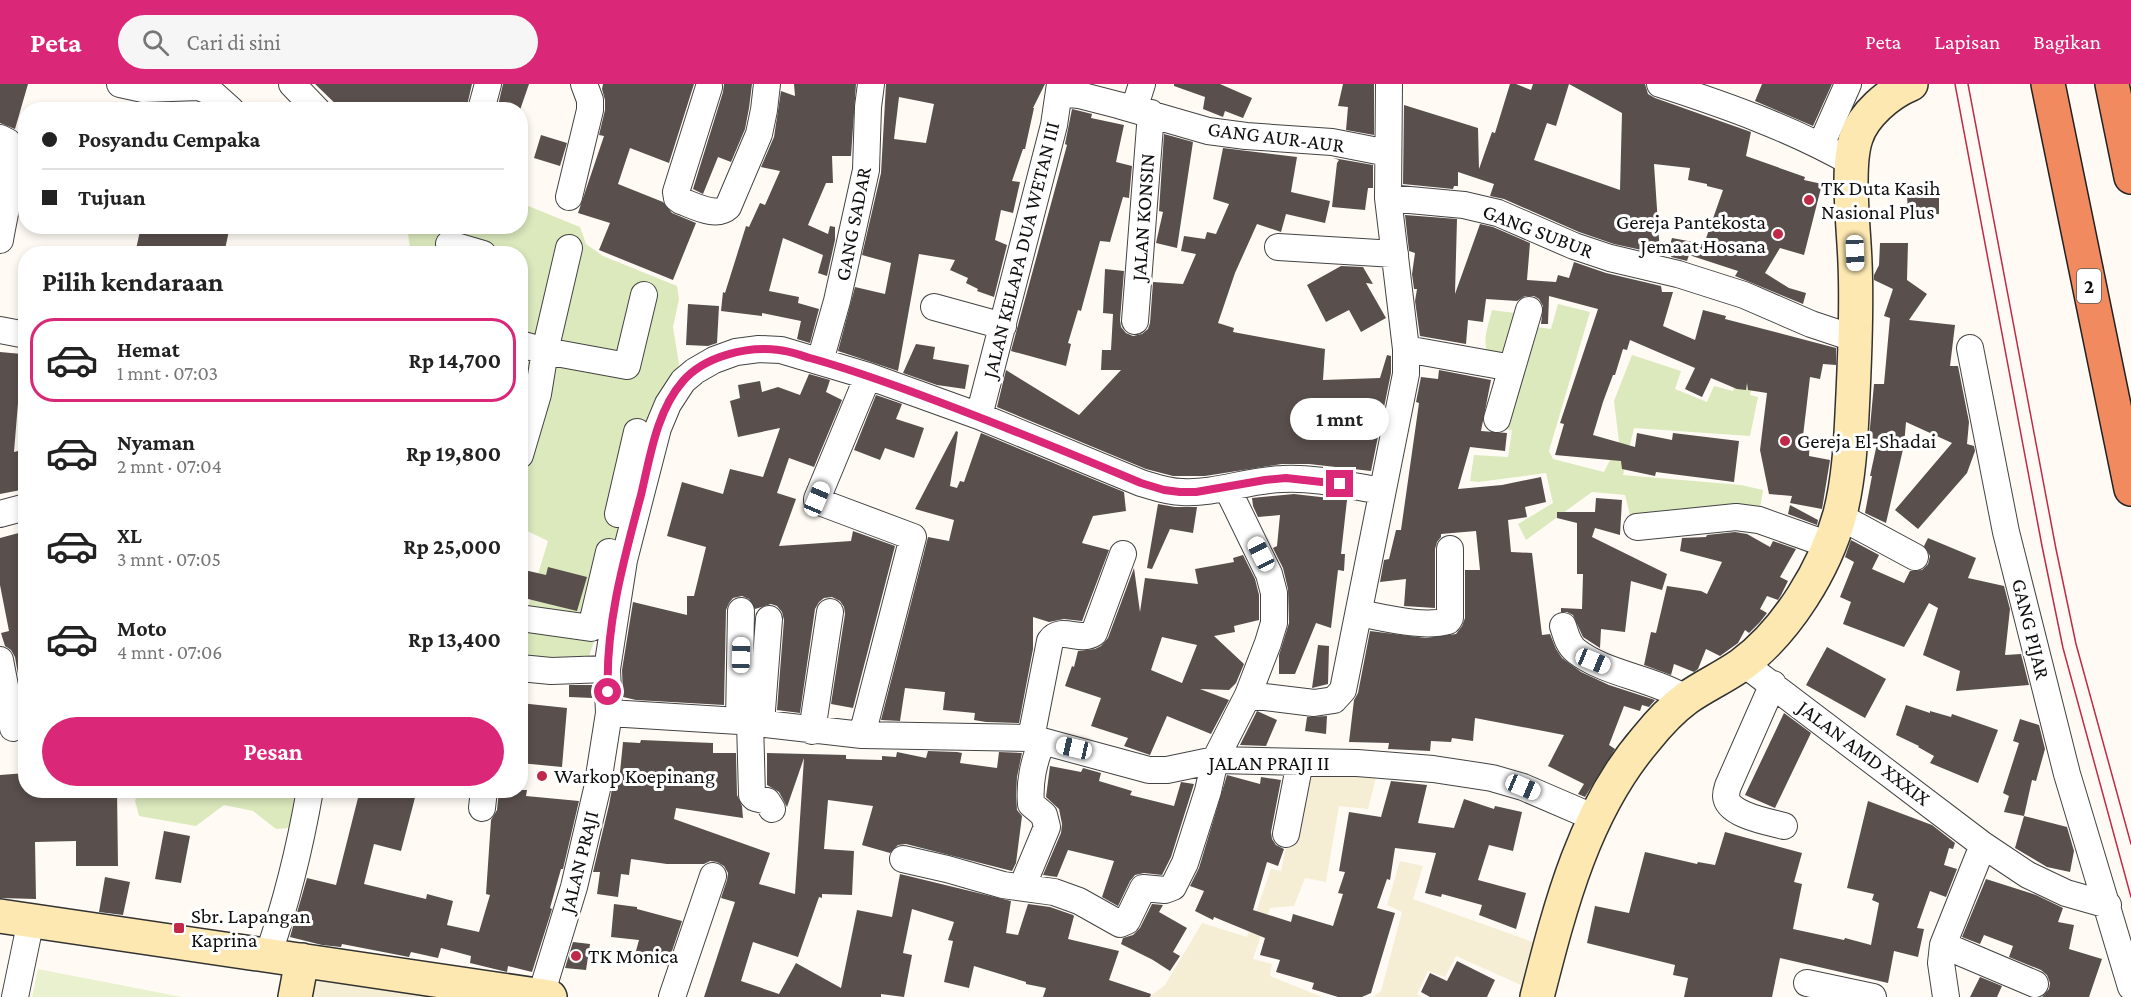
<!DOCTYPE html>
<html lang="id">
<meta charset="utf-8">
<style>
:root{--surface:#fff;--page:#f6f6f6;--text:#222;--muted:#767676;--line:#e0e0e0;--accent:#db2777}
body{margin:0;font-family:"Crimson Pro",serif;background:var(--page);color:var(--text);height:100vh;display:flex;flex-direction:column;font-size:22px;white-space:nowrap}
*{box-sizing:border-box;margin:0}
p{font-size:20px;color:var(--muted)}
.icon{flex:none;width:33px;height:33px;fill:none;stroke:currentColor;stroke-width:2;stroke-linecap:round;stroke-linejoin:round}
.map{position:relative;flex:1;overflow:hidden}
.details{position:absolute;left:18px;top:162px;width:510px;height:552px;display:flex;flex-direction:column;background:var(--surface);border-radius:24px;box-shadow:0 3px 9px #0003}
.details>*{flex:none}
.guide{position:absolute;left:18px;top:18px;width:510px;height:132px;border-radius:24px;box-shadow:0 3px 9px #0003;display:grid;align-content:center;height:132px;padding:0 24px;background:var(--surface)}
.end{position:absolute;width:27px;height:27px;margin:-14px;border:8px solid #db2777;background:#fff;box-shadow:0 0 0 3px #fff}
.from{border-radius:50%}
.bubble{position:absolute;height:42px;border-radius:21px;background:var(--surface);box-shadow:0 3px 9px #0003;font-size:20px;font-weight:700;line-height:42px;text-align:center}
.car{position:absolute;width:18px;height:36px;margin:-18px -9px;border-radius:8px;box-shadow:0 0 4px 2px #0007;background:linear-gradient(#fff 24%,#345 0 40%,#fff 0 76%,#345 0 86%,#fff 0)}
.guide b{display:flex;align-items:center;gap:21px;height:57px;font-size:22px}
.guide b+b{border-top:2px solid var(--line)}
.guide i{width:15px;height:15px;background:var(--text)}
ul{padding:0;list-style:none}
li{display:flex;align-items:center;gap:18px;height:84px;margin:0 12px 9px;padding:0 12px;border:3px solid transparent;border-radius:24px}
li div{flex:1}
li b{display:block;font-size:22px}
li em{font-style:normal;font-weight:700}
li.selected{border-color:var(--accent)}
li>.icon{width:54px;height:54px;stroke-width:1.5}
h2{padding:0 24px;font-size:27px;line-height:72px}
.button{display:flex;gap:12px;margin-top:auto;padding:12px 24px}
.button a{flex:1;height:69px;border-radius:36px;background:var(--accent);color:#fff;font-size:24px;font-weight:700;line-height:69px;text-align:center}
header{display:flex;align-items:center;gap:36px;box-sizing:border-box;height:84px;padding:0 30px;background:var(--accent);color:#fff}
header strong{font-size:28px}
nav{display:flex;gap:33px;margin-inline-start:auto;font-size:21px}
.search{width:420px;height:54px;background:var(--page);display:flex;align-items:center;gap:15px;box-sizing:border-box;padding:0 21px;border-radius:33px;color:var(--muted);font-size:22px}
.map>svg:first-child{display:block}
</style>
<header>
<strong>Peta</strong>
<div class="search"><svg class="icon" aria-label="search" viewBox="0 0 24 24"><circle cx="10" cy="10" r="6"/><path d="M15 15l6 6"/></svg>Cari di sini</div>
<nav><a>Peta</a><a>Lapisan</a><a>Bagikan</a></nav>
</header>
<div class="map">
<svg width="2131" height="913" viewBox="0 0 2131 913">
<rect width="100%" height="100%" fill="#fffbf4"/>
<path fill="#f5edd4" d="M1302 687 1376 694 1368 725 1339 722 1326 798 1305 794 1294 822 1270 824 1253 875 1272 880 1270 892 1322 913H1149L1165 901 1202 839 1247 853 1271 785 1281 787Z
M1400 777 1423 782 1413 815 1533 858 1521 901 1456 872 1445 893 1428 887 1417 910 1423 913H1373L1381 907 1402 828 1387 821Z
M314 893 452 913H310Z"/>
<path fill="#dbe9bd" d="M521 119 580 143 586 160 603 172 677 202 679 215 673 243 679 280 658 336 607 519 586 581 521 572V547L548 457 521 444 520 170H403L410 163 407 143 520 142Z
M1558 220 1590 228 1549 367 1553 375 1604 388 1619 358 1614 317 1632 271 1681 287 1675 305 1707 318 1714 302 1733 307 1740 286 1755 289 1750 311 1758 313 1750 352 1634 344 1623 391 1741 401 1763 406 1759 432 1632 439 1625 411 1592 408 1526 456 1518 440 1553 419 1546 389 1478 398 1470 397 1474 371 1508 373 1512 346 1484 342 1497 289C1481 261 1484 256 1492 226L1522 230V241L1551 245Z
M139 707H298L300 743 276 745 253 727 224 721 196 742 139 732 135 717Z"/>
<path fill="#eaf1cf" d="M38 885 182 913H32Z"/>
<path fill="#594f4d" fill-rule="evenodd" d="M0 0H28L15 45 0 39Z
M315 0H472L466 26H342Z
M503 0H529L520 26H497Z
M603 0H694L669 79 630 64 618 100 663 118 672 129 696 139 673 196 599 166 610 139 578 129 604 52 599 51 605 26V16L602 5Z
M724 0H752L749 24 745 45 731 78 718 73 703 110 693 105 723 8Z
M794 0H856L851 72H832L833 99H826L808 141 828 150 830 142 835 143V156L827 192 818 189 823 171 783 154 769 207 799 213 798 219 819 225 810 259 797 255 801 237 762 229V232L721 227 723 208 725 209 746 142 749 143 760 119 765 121 780 87 761 83 774 53 781 7 795 12Z
M886 0H1045L1033 24H1034L1025 65H1023L1012 97 1020 98 1013 129 1001 126 995 156 1007 161 994 213 977 207 978 205 966 199 968 194 950 186 955 176 919 170 898 287 838 267 855 203 885 210 891 179 862 171 881 89ZM899 13 934 20 926 59 894 55Z
M1174 0H1220L1252 14 1243 34 1225 27 1223 33 1203 25 1205 13 1174 2Z
M1343 0H1374V51L1346 46 1348 23 1338 22Z
M1510 0H1516L1531 6 1533 0H1645L1648 10 1655 14 1751 48 1746 72 1805 93 1804 96 1822 100 1804 171 1780 164 1765 189 1789 204 1806 209 1803 220 1735 192 1738 187 1689 171 1687 177 1671 173 1673 165 1669 164 1672 154 1704 160 1723 106 1707 102V100L1688 96 1690 84 1654 80 1660 170 1614 160 1579 148 1504 115 1490 112 1494 100 1458 88V102H1454L1453 105 1403 100 1404 21 1478 44 1479 85 1492 48 1495 49ZM1569 0 1622 29 1620 106 1534 76 1547 39 1556 42Z
M1762 0H1832L1813 42 1755 17Z
M1072 25 1092 30 1091 34 1124 41 1116 78 1132 82 1129 114 1123 113 1110 158 1100 157 1081 227 1078 226 1068 259 1071 260 1066 282 1011 267 1067 61 1065 60Z
M1164 50 1193 58 1177 164 1156 159 1163 128 1159 127Z
M541 51 567 59 560 82 534 74Z
M1223 64 1297 73 1291 108 1330 117 1325 139 1286 130 1281 148 1257 140 1235 189 1218 239 1234 244 1233 248 1325 265 1323 296 1380 294 1387 271 1391 272V289L1371 387 1309 380H1282L1205 392H1173L1146 385 997 323 1006 286 1079 331 1121 286H1101L1102 266H1111L1113 230 1103 229 1105 185 1124 187 1120 236 1121 243 1126 249 1133 252 1142 250 1148 245 1150 239 1153 198 1183 200 1196 170 1181 167 1184 152 1205 155 1207 148 1216 150 1229 120 1213 115Z
M1333 74 1373 81V104H1368L1365 126 1332 123 1337 79 1339 76Z
M1939 108V130L1908 131 1907 110Z
M1405 131 1457 135 1455 210 1480 140 1493 143 1530 159 1527 196 1556 198 1558 191 1569 194 1574 178 1606 189 1661 202 1662 208H1673L1663 242 1695 256 1703 226 1726 232 1725 235 1836 264V281L1823 280 1820 295 1810 293 1803 352H1810L1809 372 1830 376 1822 425 1790 419 1792 412 1769 410 1760 366 1767 309 1748 306 1747 299 1746 306 1737 305 1711 294 1702 313 1685 305 1695 284 1630 256 1627 266 1623 265 1615 291H1613L1603 318 1593 351 1635 363 1637 349 1672 356 1673 349 1739 357 1734 398 1656 388 1655 392 1622 385 1621 377 1555 371 1564 340 1560 339 1598 225 1549 212 1548 240H1541L1543 222 1539 215 1534 212H1525L1517 217 1486 215 1483 238 1468 236 1466 260 1420 252 1415 217 1417 205H1414L1412 190 1415 169 1409 167Z
M141 142H230L224 170H135Z
M1880 159H1908L1907 196 1927 210 1909 236 1955 241 1950 282H1958L1969 338 1967 360 1974 362 1975 367 1967 389 1918 445 1895 426 1952 359 1906 338 1904 361 1886 439 1865 429 1872 392H1870L1878 355 1869 354 1874 300H1884L1890 234 1884 232 1893 205 1874 196V191L1879 181Z
M1341 182 1363 183 1373 200 1366 199 1386 234 1361 248 1349 226 1326 238 1307 201Z
M688 220 719 222 717 259 708 262 686 261Z
M916 260 935 263 933 275 969 281 965 305 937 301 903 289Z
M0 268 22 270 14 368 26 365V405L0 410Z
M1439 286 1491 296 1481 347 1507 349 1505 367 1470 363 1458 405 1502 401 1541 393 1546 418 1525 423 1527 433 1508 436 1511 468 1532 469 1542 551 1550 550 1556 565 1562 574 1581 588 1609 601 1655 616 1649 623 1642 621 1640 627 1624 622 1609 661 1615 665 1585 713 1578 710 1584 700 1548 682 1564 651 1475 634 1473 657 1452 654 1451 658 1431 657 1430 667 1388 665 1389 659 1349 658 1354 616 1358 609 1370 547 1426 554 1456 550 1462 542 1465 534V486H1480L1476 447 1441 450V453L1437 458 1435 465V524L1404 522 1406 495 1380 498 1384 476 1389 475 1396 446H1401L1419 319 1416 318 1421 293 1438 295Z
M809 290 830 296 826 308 842 316 814 383 789 374 777 409 796 415 779 462 851 457 853 447 895 462 853 624 831 620 845 530 844 523 840 517 832 513 824 514 819 518 815 525 800 629 777 626 784 536 782 528 777 522 771 520 755 525 749 515 742 512 733 514 729 519 726 526 724 621 636 616 623 613 622 586 633 518 687 531V512H694L706 463 667 452 682 398 723 410 730 385 763 393 780 344 738 353 730 317 740 314 738 301 760 297 762 308 778 303 800 311Z
M876 311 902 320 896 335 924 344 914 374 885 364 880 376 854 366Z
M956 347 958 348 950 402 957 404 960 397 964 398 981 349 1124 408 1126 427 1093 432 1082 459 1109 466 1082 537 1064 535 1049 538 1033 533V565L1019 639 986 638 974 636 975 629 943 626 945 608 905 604 900 637 881 636 928 453 949 457 954 436 915 425Z
M1294 410 1347 416 1341 470H1345L1344 487 1338 486 1331 544 1316 539 1295 590H1279V571L1289 539 1288 505 1283 484 1273 464 1277 462 1280 431 1258 433 1253 422 1252 414Z
M1596 414 1622 416 1620 451 1595 444 1592 453 1667 490 1662 506 1631 497 1625 548 1601 545 1600 564 1583 553 1573 531 1567 528H1561V524L1582 525 1583 490H1577V439L1557 434V428H1595Z
M1158 420 1175 423H1197L1193 449 1170 445 1152 485 1147 484Z
M1790 421 1818 436 1817 441 1788 430Z
M26 447V618L23 619 15 573 11 566 5 562 1 549 9 547 0 501V454Z
M1735 448 1747 450 1770 463 1773 457 1796 465 1780 493 1788 497 1781 511 1778 516 1767 512 1760 525 1767 529 1760 538 1749 549 1745 546 1738 559 1720 572 1706 565 1698 585 1694 588 1674 580 1671 591 1644 581 1651 548 1656 549 1667 502 1701 507 1707 510 1722 478 1680 467 1682 454 1706 453 1707 451Z
M1928 454 1976 474 1968 494 2004 502 2010 525 2005 571 2021 570 2029 601 1956 607 1960 587 1923 571 1938 524 1929 519 1904 563 1843 540 1851 518 1840 513 1854 478 1845 473 1851 456 1879 471 1872 485 1904 499 1910 487 1922 486 1928 480 1930 472 1924 462Z
M1243 471 1255 495 1259 511V536L1234 542 1235 548 1214 552 1244 580 1236 599 1229 606 1200 605 1229 616 1211 650 1167 632 1150 671 1124 662 1128 654 1091 642 1101 614 1065 602 1072 582 1074 583 1078 567 1095 565 1101 562 1108 554 1134 484 1140 528 1145 494 1198 500 1195 485 1234 478 1233 474ZM1162 553 1197 561 1182 599 1151 586Z
M548 483 587 493 577 527 520 513V485L546 491Z
M1318 561 1329 562 1328 600 1312 604Z
M1827 563 1886 595 1865 634 1806 601Z
M593 601V614L569 613V601Z
M520 619 567 624 562 683 520 679Z
M1906 621 1930 629V627L1951 633 1952 630 1998 646 1978 699 1930 679 1934 672 1918 663 1919 662 1896 651Z
M1257 627 1277 636 1266 662 1240 661Z
M1784 629 1811 649 1775 724 1745 711Z
M1327 632 1326 650 1305 647 1307 633Z
M2020 635 2039 641 2045 665 2036 697 2032 696 2024 732 2004 728 2009 712 2003 709 2019 659 2013 657Z
M641 656 713 659V669H736L737 711 742 722 743 734 676 724 674 735 770 769 759 800 795 810 804 674 787 723 779 708 767 701V669L846 671V675L882 676V672L896 673 897 668 926 674 928 667 957 668 962 669 960 679 997 684 999 668 1022 669 1017 693 1016 711 1017 726 1022 732 1016 779 1012 787 906 760 898 761 890 769 862 761 873 722 828 716 824 765 854 767 852 811 822 810V814L819 813 798 873 753 858 741 897 779 910 796 879 841 904 857 826 892 833 900 790 1011 817 1006 849 1018 851 1028 820 1050 823 1073 831 1074 832 1068 855 1119 867 1109 896 1151 910 1150 913H1043L1046 904 1026 900V898L974 882 969 904 944 898 953 857 948 856 954 838 912 825 903 869 912 871 904 913 881 910V913H704L735 818 721 814 727 796 728 789 724 782 717 778 710 777 704 780H667L631 775 629 791 621 790 618 813 597 810 600 788H593L609 721 615 688H620L623 658 640 659Z
M1050 682 1081 688 1083 684 1101 689 1099 697 1132 707 1130 711 1174 722 1181 698 1194 700 1171 773 1162 791 1144 789 1135 791 1130 797 1118 822 1102 813 1114 777 1068 766 1057 793 1043 791 1061 749 1062 740 1059 725 1046 713Z
M26 689V706H117L118 782H76V757L35 758 36 815 0 814V691Z
M1227 691 1260 700 1261 693 1281 696 1271 748 1272 755 1276 761 1284 765 1278 782 1267 778 1253 826 1291 838 1293 830 1333 842 1343 810 1338 809 1345 788 1339 787 1349 728 1381 733 1391 697 1427 701 1418 739 1454 744 1464 715 1494 725 1495 722 1522 728 1513 767 1489 761 1478 796 1526 809 1516 845 1479 831 1482 821 1442 810 1441 813 1425 809 1436 769 1395 764 1390 796 1387 795 1377 824 1395 829 1371 909 1362 913H1338L1312 905 1314 899 1276 888 1280 876 1260 871 1265 854 1214 833 1213 836 1195 827 1204 807 1190 802 1199 784Z
M360 706H417L401 767 374 760 364 800 426 815 427 810 453 817 447 841 479 848 490 811 486 810 491 736 497 726 499 706H527L526 712 579 717 563 785H561L550 824 552 825 532 888 508 882 507 888 470 879 471 872 441 864 438 874 411 868 409 873 342 860 341 863 322 861 290 853 307 794 336 801Z
M1868 717 1932 741 1955 759 1953 765 1949 764 1944 781 1957 785 1946 813 1930 807 1917 844 1924 845 1918 873 1894 867 1888 899 1780 874 1772 913H1684L1688 894 1673 891 1675 881 1587 859 1595 822 1629 829 1645 768 1697 780 1698 778 1715 781 1725 748 1802 769 1794 798 1802 800 1793 845 1844 856 1845 854 1871 861 1879 819 1872 816 1874 810 1847 804Z
M2024 732 2067 743 2074 767 2070 788 2047 783 2015 764Z
M164 747 190 752 181 799 155 795Z
M105 793 130 798 123 831 99 828Z
M1986 795 2036 811 2063 824 2058 838 2074 841 2069 865 2102 875 2089 913H2042L2049 905 2050 899 2047 891 2041 886 2009 873 2013 862 1984 851 1980 860 1962 853Z
M614 820 637 823V825L682 837 667 882 634 874 639 856 611 853Z
M1152 820 1163 821 1159 828 1187 844 1173 868 1180 872 1170 887 1153 876 1121 860 1123 854 1133 851 1140 844Z
M573 858 590 860 586 886 565 884Z
M1457 877 1495 896 1487 913H1430L1421 908 1430 889 1447 897Z
M1980 893 2002 902 1997 913H1970Z"/>
<g fill="none" stroke-linecap="round" stroke-linejoin="round">
<g stroke="#434343" stroke-width="28">
<path id="street" d="M120 0 143 5 199 3 211 8 231 26
M292 0 317 26
M1660 0C1725 21 1793 45 1852 79
M709 3 676 108 677 114 681 117C695 122 716 134 728 123L759 50 764 26 767 0
M1060 9 1079 11 1118 21 1208 47 1246 52 1332 58 1388 69
M1134 25 1142 0
M481 26 488 0
M0 54 8 58C19 72 3 136 0 156
M1821 61 1848 0
M569 113 590 26V16L584 0
M1388 114 1464 121 1498 129 1574 162 1610 174 1678 190 1744 211 1811 240 1856 255
M449 160 483 170
M1278 163 1395 170
M934 223 1003 242
M1135 237 1151 29
M0 246 26 251
M520 260 545 267 569 164
M1970 264 2006 448 2067 690 2131 903
M1406 265 1512 284
M820 277 837 217 866 86 868 23 871 0
M979 332 1054 41 1060 0
M1497 335 1529 226
M520 371 538 310 545 267 627 282 644 211
M0 430 26 423
M618 430 637 348
M1839 432 1915 473
M1637 443 1736 433 1759 436 1829 461
M1359 529C1385 534 1423 544 1448 537L1450 534V465
M520 534 591 544 609 468
M1563 542C1566 551 1568 561 1576 567 1605 590 1653 594 1687 615
M0 576 13 644
M1743 579 1983 761 2028 791 2066 809 2108 821
M520 584 551 587 607 585
M1773 600 1728 702C1727 705 1726 708 1726 712 1727 731 1769 738 1784 742
M1248 611 1314 619 1334 616 1343 606 1406 290V265L1388 114 1389 0
M609 629 739 637 862 651 1031 654 1149 686H1167L1215 676 1357 679 1433 685 1492 694 1523 703 1595 734
M739 637 741 527
M750 638 752 711 755 714 767 717 772 725
M761 639 769 535
M812 647 830 528
M862 651 913 453 817 417V415L868 292
M1031 654 1050 557C1061 541 1080 559 1094 549L1123 470
M482 724 484 706
M1286 750 1300 678
M903 775 947 785 1003 801 1054 808 1079 817 1120 840 1127 837 1143 804 1165 806 1173 803 1185 779 1208 707 1215 676 1248 611 1268 559 1274 539V509L1269 490 1227 404
M1022 803 1047 743 1044 731 1031 720C1029 697 1034 678 1042 657
M1943 861 2035 900
M268 871C287 817 300 763 310 706
M1807 899 1873 913
M541 911 574 803 597 705 609 629 607 585 624 476 658 344 668 320 683 297 695 287 714 276 736 268 759 265 781 266 868 292 979 332 1141 399C1155 403 1167 408 1182 408 1216 410 1248 396 1282 395 1315 393 1350 402 1382 407
M15 913 31 836
M672 913 713 792
M1946 913 1941 879 1943 861 1983 761"/>
</g>
<g stroke="#323232" stroke-width="36">
<path id="secondary" d="M0 832 550 913
M295 913 302 876
M1537 913C1560 823 1584 727 1646 655 1658 640 1672 625 1687 614 1704 602 1724 593 1741 581 1787 547 1825 485 1840 430 1850 391 1851 350 1853 310 1855 267 1857 223 1855 179 1854 146 1846 83 1856 54 1863 31 1889 9 1911 0"/>
</g>
<g stroke="#212121" stroke-width="36">
<path id="highway" d="M2048 0 2131 405
M2112 0 2131 93"/>
</g>
<use href="#street" stroke="#fff" stroke-width="26"/>
<use href="#secondary" stroke="#fde8b1" stroke-width="33"/>
<use href="#highway" stroke="#f18b5f" stroke-width="33"/>
<path stroke="#bf2a49" stroke-width="1.5" d="M1955 0 2042 462 2063 564 2131 813
M1968 0 2056 465 2076 560 2131 760"/>
</g>
<g fill="none" stroke-linecap="round" stroke-linejoin="round">
<path stroke="#db2777" stroke-width="8" d="M608 608C605 542 624 475 641 411 650 374 656 328 683 297 705 272 747 262 779 266 789 267 800 271 810 274 839 282 868 292 896 302 979 332 1060 365 1141 399L1164 406 1180 408H1196L1265 396 1286 394 1340 400"/>
</g>
<g fill="#bf2a49" stroke="#fff" stroke-width="2">
<circle cx="1809" cy="116" r="6"/>
<circle cx="1778" cy="150" r="6"/>
<circle cx="1785" cy="357" r="6"/>
<circle cx="542" cy="692" r="6"/>
<rect x="173" y="838" width="12" height="12" rx="3"/>
<circle cx="576" cy="872" r="6"/>
</g>
<g text-anchor="middle" stroke-width="6" stroke-linejoin="round" paint-order="stroke">
<rect fill="#fff" stroke="#585858" stroke-width="1.5" x="2077" y="185" width="24" height="34" rx="4.5"/>
<g font-size="20" font-weight="bold" fill="#101010">
<text x="2089" y="209">2</text>
</g>
<g font-size="21" fill="#101010" stroke="#fff">
<text transform="translate(1276 53) rotate(7)" y="7">GANG AUR-AUR</text>
<text transform="translate(1143 133) rotate(-86)" y="7">JALAN KONSIN</text>
<text transform="translate(853 140) rotate(-79)" y="7">GANG SADAR</text>
<text transform="translate(1538 147) rotate(21)" y="7">GANG SUBUR</text>
<text transform="translate(1021 166) rotate(-76)" y="7">JALAN KELAPA DUA WETAN III</text>
<text transform="translate(2031 545) rotate(76)" y="7">GANG PIJAR</text>
<text transform="translate(1864 669) rotate(37)" y="7">JALAN AMD XXXIX</text>
<text x="1269" y="686">JALAN PRAJI II</text>
<text transform="translate(579 778) rotate(-76)" y="7">JALAN PRAJI</text>
</g>
<g font-size="21" fill="#101010" stroke="#fff" text-anchor="start">
<text x="1821" y="111">TK Duta Kasih<tspan x="1821" dy="24">Nasional Plus</tspan></text>
<text x="1766" y="145" text-anchor="end">Gereja Pantekosta<tspan x="1766" dy="24">Jemaat Hosana</tspan></text>
<text x="1797" y="364">Gereja El-Shadai</text>
<text x="554" y="699">Warkop Koepinang</text>
<text x="191" y="839">Sbr. Lapangan<tspan x="191" dy="24">Kaprina</tspan></text>
<text x="588" y="879">TK Monica</text>
</g>
</g>
</svg>
<i class="end from" style="left:608px;top:608px"></i>
<i class="end" style="left:1340px;top:400px"></i>
<div class="bubble" style="left:1290px;top:314px;width:99px">1 mnt</div>
<i class="car" style="left:1855px;top:169px;rotate:178deg"></i>
<i class="car" style="left:817px;top:415px;rotate:23deg"></i>
<i class="car" style="left:1261px;top:470px;rotate:333deg"></i>
<i class="car" style="left:741px;top:571px;rotate:1deg"></i>
<i class="car" style="left:1593px;top:577px;rotate:112deg"></i>
<i class="car" style="left:1074px;top:664px;rotate:283deg"></i>
<i class="car" style="left:1523px;top:703px;rotate:113deg"></i>
<div class="guide">
<b><i class="from"></i>Posyandu Cempaka</b>
<b><i></i>Tujuan</b>
</div>
<section class="details">
<h2>Pilih kendaraan</h2>
<ul>
<li class="selected"><svg class="icon" aria-label="car" viewBox="0 0 24 24"><path d="M5 17H2v-5l4-1 3-4h7l3 4 3 1v5h-3M9 17h6M6 11h13"/><circle cx="7" cy="17" r="2"/><circle cx="17" cy="17" r="2"/></svg><div><b>Hemat</b><p>1 mnt · 07:03</p></div><em>Rp 14,700</em></li>
<li><svg class="icon" aria-label="car" viewBox="0 0 24 24"><path d="M5 17H2v-5l4-1 3-4h7l3 4 3 1v5h-3M9 17h6M6 11h13"/><circle cx="7" cy="17" r="2"/><circle cx="17" cy="17" r="2"/></svg><div><b>Nyaman</b><p>2 mnt · 07:04</p></div><em>Rp 19,800</em></li>
<li><svg class="icon" aria-label="car" viewBox="0 0 24 24"><path d="M5 17H2v-5l4-1 3-4h7l3 4 3 1v5h-3M9 17h6M6 11h13"/><circle cx="7" cy="17" r="2"/><circle cx="17" cy="17" r="2"/></svg><div><b>XL</b><p>3 mnt · 07:05</p></div><em>Rp 25,000</em></li>
<li><svg class="icon" aria-label="car" viewBox="0 0 24 24"><path d="M5 17H2v-5l4-1 3-4h7l3 4 3 1v5h-3M9 17h6M6 11h13"/><circle cx="7" cy="17" r="2"/><circle cx="17" cy="17" r="2"/></svg><div><b>Moto</b><p>4 mnt · 07:06</p></div><em>Rp 13,400</em></li>
</ul>
<div class="button"><a>Pesan</a></div>
</section>
</div>
